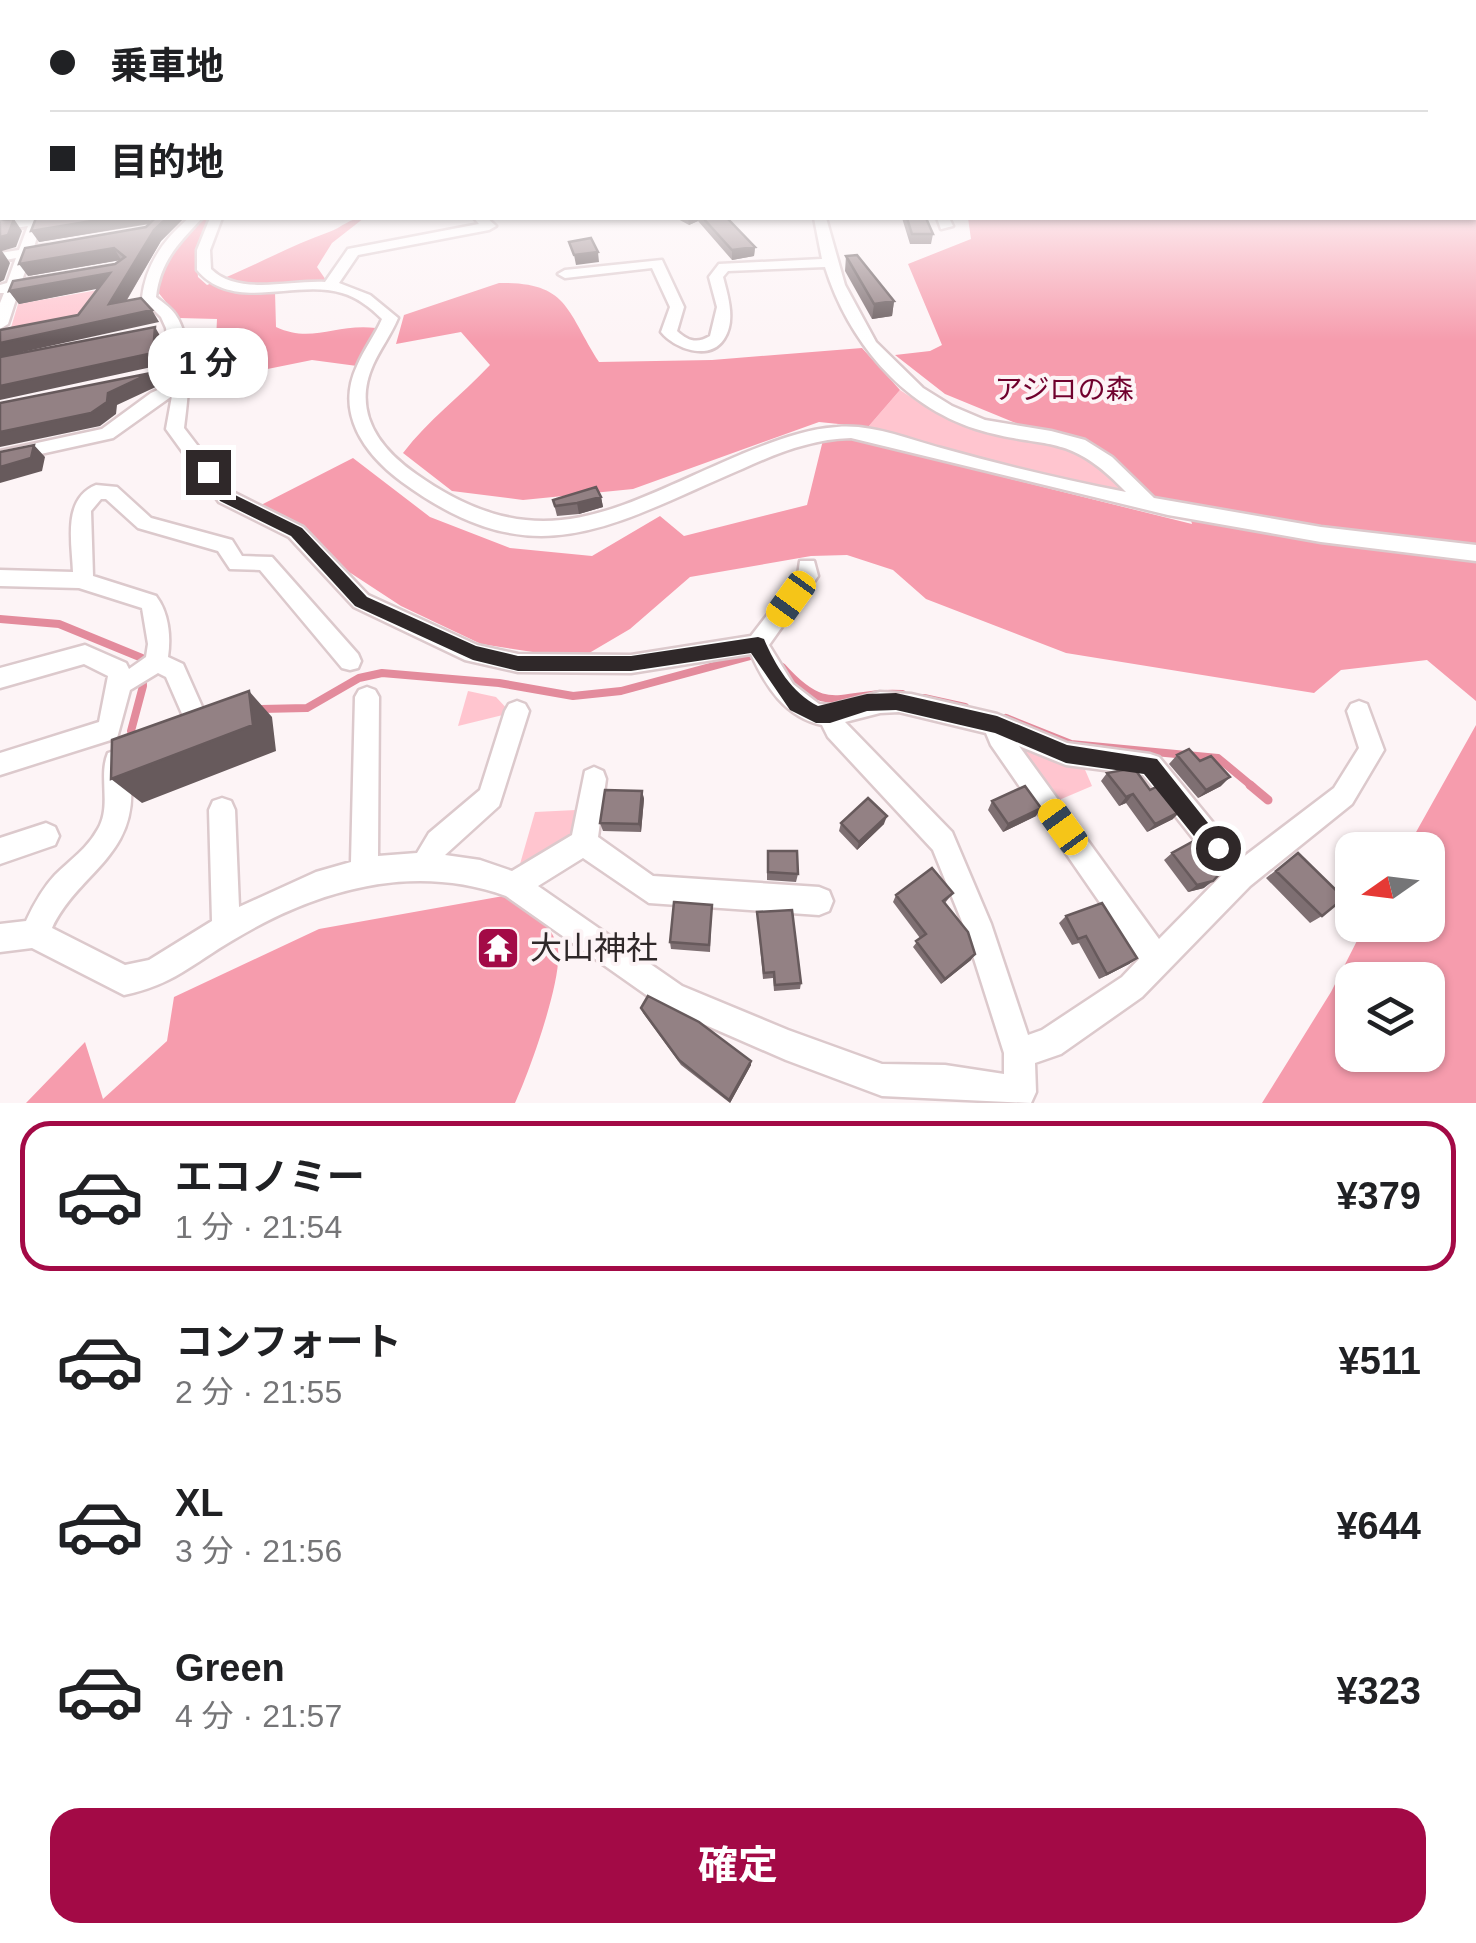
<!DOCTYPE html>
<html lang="ja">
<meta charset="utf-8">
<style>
:root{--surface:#fff;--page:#f2f2f2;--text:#202124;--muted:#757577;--line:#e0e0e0;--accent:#a30a46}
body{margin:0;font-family:Arial,"Noto Sans JP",sans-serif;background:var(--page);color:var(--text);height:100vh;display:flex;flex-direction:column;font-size:38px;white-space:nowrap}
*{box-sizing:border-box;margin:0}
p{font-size:32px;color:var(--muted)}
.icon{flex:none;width:55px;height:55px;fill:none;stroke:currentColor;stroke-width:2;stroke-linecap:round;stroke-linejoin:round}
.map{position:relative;height:1103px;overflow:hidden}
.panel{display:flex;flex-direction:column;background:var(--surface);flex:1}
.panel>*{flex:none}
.hud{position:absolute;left:0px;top:0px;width:1478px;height:220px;box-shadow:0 2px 8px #0004;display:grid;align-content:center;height:220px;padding:0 50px;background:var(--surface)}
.needle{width:65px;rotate:256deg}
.fabs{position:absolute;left:1335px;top:832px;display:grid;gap:20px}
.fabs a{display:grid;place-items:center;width:110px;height:110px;border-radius:20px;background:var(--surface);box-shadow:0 2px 8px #0004;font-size:50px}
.end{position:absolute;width:45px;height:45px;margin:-22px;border:12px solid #2f2829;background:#fff;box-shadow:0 0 0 5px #fff}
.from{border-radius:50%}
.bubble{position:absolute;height:70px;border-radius:30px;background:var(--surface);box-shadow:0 2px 8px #0004;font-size:32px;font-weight:700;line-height:70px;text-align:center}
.car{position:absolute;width:30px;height:60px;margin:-30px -15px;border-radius:12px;box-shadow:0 0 8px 2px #0007;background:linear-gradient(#f5c518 24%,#345 0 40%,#f5c518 0 76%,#345 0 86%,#f5c518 0)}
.hud b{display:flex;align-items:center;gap:35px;height:95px;font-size:38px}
.hud b+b{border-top:2px solid var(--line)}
.hud i{width:25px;height:25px;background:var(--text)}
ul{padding:18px 0 0;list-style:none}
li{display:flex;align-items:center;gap:30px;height:150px;margin:0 20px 15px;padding:0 30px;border:5px solid transparent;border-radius:30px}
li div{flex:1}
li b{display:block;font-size:38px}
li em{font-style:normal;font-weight:700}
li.current{border-color:var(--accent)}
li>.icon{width:90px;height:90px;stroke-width:1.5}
.cta{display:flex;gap:20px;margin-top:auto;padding:20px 50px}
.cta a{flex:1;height:115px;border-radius:30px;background:var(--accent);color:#fff;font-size:40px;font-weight:700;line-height:115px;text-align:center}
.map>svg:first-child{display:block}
</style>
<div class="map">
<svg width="1476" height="1103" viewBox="0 0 1476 1103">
<rect width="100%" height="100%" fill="#fdf4f6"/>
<path fill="#ffc5cf" d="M110 288 102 300 146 299 155 307 7 341 18 304Z
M900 390 926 407 981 430 1083 453 1134 499 948 452 868 427Z
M468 691 496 697 511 713 458 726Z
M1007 734 1083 765 1092 786 1052 803Z
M576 810 569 840 520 864 535 812Z"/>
<path fill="#f69cad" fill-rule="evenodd" d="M1476 186V701L1427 660 1341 670 1314 693 1066 653 926 599 893 570 847 555 811 556 690 577 630 629 579 659 481 644 401 606 346 570 299 525 261 505 353 458 430 517 510 548 592 556 660 516 684 536 807 505 824 436H864L991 474 1192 524 1186 502 1154 497 1095 445 1025 427 945 394 895 355 930 351 942 345 908 264 971 239 968 218H1475Z
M199 218H213L196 253 198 277 207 285C249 269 287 247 329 232 343 227 349 218 364 218L332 243 317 267 328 283 275 292 276 327C312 344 336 323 376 328L375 339 357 366 312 360 214 380 217 319 179 318 157 291C158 260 178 238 199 218Z
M499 283C569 282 566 311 599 362L712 360 862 348 900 390 868 427 819 422 633 489 523 500 452 491 403 453C428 420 461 396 490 365L461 332 396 344 404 315Z
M1476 725V1103H1262L1331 992 1365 925H1428V850H1406ZM1352 980H1428V1055H1352Z
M509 895C529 909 549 920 557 945 566 972 528 1075 515 1103H26L85 1042 103 1099 167 1041 174 997 319 929Z"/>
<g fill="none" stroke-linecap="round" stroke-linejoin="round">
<path stroke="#e38b9c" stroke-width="8" d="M0 619 59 624 142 658 143 686 131 731 136 740
M782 667C830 721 841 690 902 694
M924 698 965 707
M261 709 307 708 359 678 382 673 499 683 573 696 621 691 758 654
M1006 718 1071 744 1218 758 1253 787"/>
<path stroke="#e38b9c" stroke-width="9" d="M1250 785 1268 800"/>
<g stroke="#dcc9cc" stroke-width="5">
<path id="minor" d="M31 218H63L41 224 34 247 47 245 54 249 31 256 22 280 37 278 44 282 19 290 8 324 0 329V303L4 293H0V285L7 283 16 258 0 261V253L19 250 28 226 0 230V222Z
M189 218H202C179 243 160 261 156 297 162 302 170 307 175 314 195 342 188 397 184 428L233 492 303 527 368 595 477 645 518 654 631 655 751 636 798 575 800 561H814L818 576 769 645 793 684 819 704 831 705 880 692 911 694 997 714 1067 743 1150 754 1159 757 1242 858 1334 788 1359 748 1347 711 1351 704 1359 701 1367 704 1384 750 1352 804 1250 886 1142 997 1061 1054 1035 1063 1036 1092 1031 1103 882 1096 786 1060 662 1006 506 896C412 862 316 890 233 940 192 964 173 985 124 995L32 948 0 952V924L26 921C34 904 42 889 55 875 70 860 88 848 98 829 112 805 98 777 108 753L117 750 126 753C130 763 130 773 131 785 136 857 78 873 52 928L125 965 149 960 212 921 209 810 213 801 222 798 231 801 235 810 239 907 316 872 351 862 355 697 359 690 367 687 375 690 379 697 378 856 417 853 429 833 480 790 505 711 509 704 517 701 525 704 529 711 499 806 445 855 480 860 512 871 572 835 585 771 594 767 603 771 606 779 598 837 653 876 819 887 829 891 833 901 829 911 819 915 649 903 583 858 538 886 682 986 788 1030 882 1064 945 1065 1004 1074V1053L963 924 933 850 828 737 822 725C785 717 766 687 751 654L631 673 518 672 465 660 354 607 289 537 219 502 166 429 172 396 113 438 0 463V451L102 429 151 393 173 383 166 328 161 317 142 298C146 264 164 239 189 218ZM899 712 986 733 991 745 1139 959 1122 977 1042 1030 1028 1035 991 924 952 832 845 722 880 713ZM1019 746 1066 765 1143 775 1222 875 1159 939Z
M210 218H222L210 250 211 269C238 296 290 280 325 282L348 249 479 224 474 218H487L496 226 489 230 358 255 339 283 370 295 398 318C391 335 380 349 373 365 352 412 379 448 416 474 543 564 618 506 742 454 772 442 804 429 837 427 872 424 907 439 941 448 1002 465 1064 480 1126 492 1067 430 1047 451 976 429 901 405 848 340 825 267L728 271 723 277C728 296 736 321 724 339 709 362 674 348 661 332L670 307 652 268 565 278 558 274 565 270 662 260 684 307 677 331C688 341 697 344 710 336L717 307 709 277 719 264 822 259 814 218H826L845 285 876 342 923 388 952 406 985 420 1051 431 1085 440 1112 457 1154 498 1321 527 1476 545V561L1321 542 1168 515 851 438C812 439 777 453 742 469 610 525 536 580 402 482 364 454 335 413 357 366 364 349 375 335 382 319 371 308 357 297 342 293 295 279 233 313 197 270V250Z
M937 218H949L953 226 941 229Z
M96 485 117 487 151 518 232 540 242 556 272 557 358 654 361 661 358 668 350 670 342 668 260 570 230 569 218 551 138 528 106 499H101L91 511 93 576 156 596C169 613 171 637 168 657L183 664 203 709 199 716 191 719 183 716 166 677 158 673 130 690 117 738 0 775V753L99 722 108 676 84 664 0 688V668L85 645 126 663 129 669 146 657 148 644 142 608 79 588 0 586V570L73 572C72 542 62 499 96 485Z
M46 823 55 827 59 836 55 845 0 864V838Z"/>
</g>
<use href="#minor" fill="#fff" fill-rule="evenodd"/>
</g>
<path fill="#7e6f72" d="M0 186H2V218H29L0 219Z
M36 218H184L161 241 127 300 159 322 78 315 98 288 19 304 9 291 115 264 120 260 28 276 146 227 150 224 39 242Z
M676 218H727L755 247 754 256 732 260 698 221 689 225Z
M902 218H926L933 234 931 244H910Z
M846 256 894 301 892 316 872 319 845 271Z
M601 497 603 507 579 514 557 516 553 500Z
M1177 755 1200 761 1221 786 1198 798 1169 764Z
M1107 773 1173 819 1147 832 1126 803 1119 806 1101 781Z
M642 791 644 799 641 832 603 831 600 823Z
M992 801 1036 816 1003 832 988 810Z
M841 823 884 824 857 850 839 831Z
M1172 853 1204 888 1188 892 1164 860Z
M1298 853 1322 916 1310 923 1266 878Z
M767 859 798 874 796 882 767 880Z
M953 893 945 903 971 960 941 984 913 947 920 938 893 902 896 895Z
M712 905 710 952 671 949 670 942Z
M757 912 801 983 800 989 774 991 773 978 763 979Z
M1066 916 1137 958 1129 964 1099 979 1079 943 1072 945 1059 923Z
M641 1008 751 1065 730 1103 681 1065 643 1013Z"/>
<path fill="#675a5c" d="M110 218H148L151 223 39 242 31 231Z
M167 218H184L161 241 117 316 109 304 154 230Z
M688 218H698V221L689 225Z
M14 219 22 231 16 247 2 251 10 263 4 280 0 282V237Z
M755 247 754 256 732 260V250Z
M114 248 121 260 28 276 19 264Z
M598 252 599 262 576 265 574 255Z
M110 273 117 285 19 304 9 291Z
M894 301 892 316 872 319 874 304Z
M152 310 159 322 0 357V343Z
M155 327 162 339 161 365 0 400V386Z
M151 373 160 385 117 405 116 414 100 426 0 447V432L108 393Z
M34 445 45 457 42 471 0 483V467Z
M601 497 603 507 579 514 577 503Z
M249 691 272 717 276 751 142 803 111 779Z
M1230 777 1221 786 1198 798 1206 790Z
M642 791 644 799 641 832 639 824Z
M1133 794 1126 803 1119 806 1126 797Z
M1041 808 1036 816 1003 832 1008 824Z
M1181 811 1173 819 1147 832 1155 824Z
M887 816 884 824 857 850 859 842Z
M1213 881 1204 888 1188 892 1197 885Z
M975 954 971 960 941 984 945 979Z
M1137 958 1129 964 1099 979 1107 974Z
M751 1061V1065L730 1103 729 1100Z"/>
<path fill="#938184" stroke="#675a5c" stroke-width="2.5" d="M0 186H2V207H0Z
M36 218H110L31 231Z
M155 218H167L154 230 109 304 141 298 152 310 0 343V330L78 315 110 273 9 291 13 281 115 264 125 257 114 248 19 264 25 248 146 227Z
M703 218H727L755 247 732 250Z
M907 218H926L933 234H912Z
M14 219 8 235 0 237V220Z
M591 238 598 252 574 255 569 242Z
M857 255 894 301 874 304 846 256Z
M155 327 153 353 0 386V357Z
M151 373 108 393 107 402 91 413 0 432V403Z
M34 445 31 458 0 467V452Z
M596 487 601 497 577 503 555 506 553 500Z
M249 691 253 725 111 779 112 740Z
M1189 749 1200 761 1211 756 1230 777 1206 790 1177 755Z
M1134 768 1150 790 1160 785 1181 811 1155 824 1133 794 1126 797 1107 773Z
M1025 786 1041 808 1008 824 992 801Z
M605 790 642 791 639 824 600 823Z
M868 798 887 816 859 842 841 823Z
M1199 838 1224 869 1213 881 1197 885 1172 853Z
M768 851H797L798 874 768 872Z
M1298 853 1344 898 1322 916 1276 871Z
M932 868 953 893 943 901 968 932 975 954 945 979 916 941 926 934 896 895Z
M674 902 712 905 709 945 670 942Z
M1102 903 1137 958 1107 974 1086 936 1078 939 1066 916Z
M792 910 801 983 775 985 774 972 764 973 757 912Z
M648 996 699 1022 751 1061 729 1100 679 1060 641 1008Z"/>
<linearGradient id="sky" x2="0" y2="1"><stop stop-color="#a6a4ca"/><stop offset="0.55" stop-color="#fefafb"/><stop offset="1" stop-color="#fefafb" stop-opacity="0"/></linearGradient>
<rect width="1476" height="341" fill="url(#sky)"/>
<path fill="#2f2829" d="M202 469H213L231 493 302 528 367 597 476 646 518 656H631L758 637 764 639C775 665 792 693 818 706L867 694 896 693 997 716 1067 745 1157 759 1228 848 1225 856H1210L1144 774 1066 763 995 733 896 710 867 711 830 723H816L790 710 751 653 631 671H518L473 660 355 606 291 536 220 501 200 472Z"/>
<defs>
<g id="temple-square" transform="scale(2.25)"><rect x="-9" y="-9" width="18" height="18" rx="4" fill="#a30a46" stroke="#fdf4f6"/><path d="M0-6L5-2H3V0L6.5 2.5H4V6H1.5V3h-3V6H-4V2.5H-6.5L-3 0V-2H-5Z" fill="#fff"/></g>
</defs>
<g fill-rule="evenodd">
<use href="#temple-square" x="498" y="948"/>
</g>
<g text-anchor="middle" stroke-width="8" stroke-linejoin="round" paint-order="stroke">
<g font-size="28" fill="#70012d" stroke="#fdf4f6">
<text x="1064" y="399">アジロの森</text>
</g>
<g font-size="32" fill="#2f2829" stroke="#fdf4f6" text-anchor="start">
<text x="530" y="959">大山神社</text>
</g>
</g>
</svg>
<div class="fabs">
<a><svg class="needle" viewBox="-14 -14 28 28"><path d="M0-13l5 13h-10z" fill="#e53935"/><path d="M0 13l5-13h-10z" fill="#757577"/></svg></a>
<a><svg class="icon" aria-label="layers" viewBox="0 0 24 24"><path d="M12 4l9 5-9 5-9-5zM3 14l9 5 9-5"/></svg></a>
</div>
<i class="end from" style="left:1218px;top:848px"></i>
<i class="end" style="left:208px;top:472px"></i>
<div class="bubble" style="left:148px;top:328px;width:120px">1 分</div>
<i class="car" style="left:791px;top:599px;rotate:216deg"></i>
<i class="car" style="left:1063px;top:827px;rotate:324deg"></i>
<div class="hud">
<b><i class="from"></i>乗車地</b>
<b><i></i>目的地</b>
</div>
</div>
<section class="panel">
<ul>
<li class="current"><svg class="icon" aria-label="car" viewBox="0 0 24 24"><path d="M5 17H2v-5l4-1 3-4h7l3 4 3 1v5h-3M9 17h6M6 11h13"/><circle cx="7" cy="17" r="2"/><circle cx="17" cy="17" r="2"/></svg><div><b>エコノミー</b><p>1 分 · 21:54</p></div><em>¥379</em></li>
<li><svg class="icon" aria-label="car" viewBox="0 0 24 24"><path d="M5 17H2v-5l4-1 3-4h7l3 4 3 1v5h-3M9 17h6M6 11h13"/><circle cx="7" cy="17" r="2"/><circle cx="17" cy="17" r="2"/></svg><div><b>コンフォート</b><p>2 分 · 21:55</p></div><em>¥511</em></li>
<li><svg class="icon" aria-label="car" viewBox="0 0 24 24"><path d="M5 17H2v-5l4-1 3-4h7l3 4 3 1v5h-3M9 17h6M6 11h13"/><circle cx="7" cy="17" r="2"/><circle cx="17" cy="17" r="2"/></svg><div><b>XL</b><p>3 分 · 21:56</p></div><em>¥644</em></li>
<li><svg class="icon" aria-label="car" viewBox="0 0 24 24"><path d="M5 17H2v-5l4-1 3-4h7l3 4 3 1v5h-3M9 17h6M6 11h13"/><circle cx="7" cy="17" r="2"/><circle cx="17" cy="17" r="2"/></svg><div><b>Green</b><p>4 分 · 21:57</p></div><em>¥323</em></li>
</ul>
<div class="cta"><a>確定</a></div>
</section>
